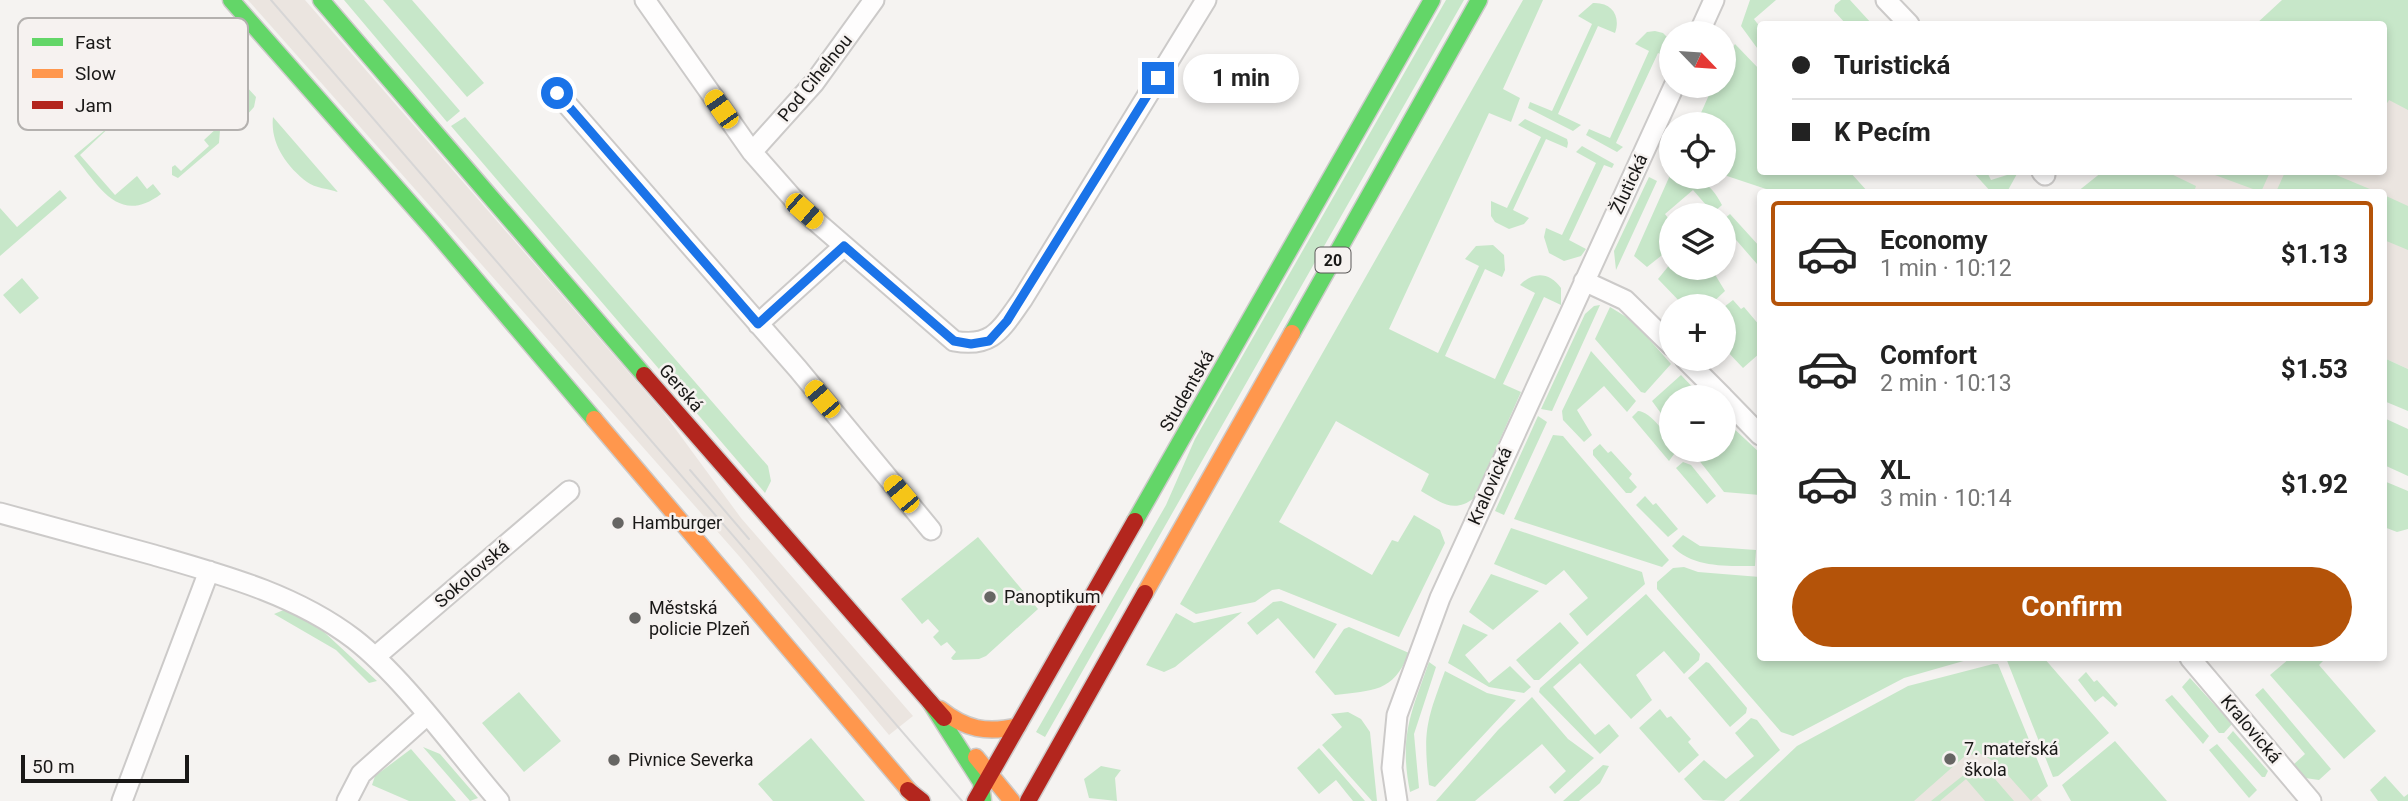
<!DOCTYPE html>
<meta charset="utf-8">
<style>
:root{--surface:#fff;--page:#f6f6f6;--text:#222;--muted:#767676;--line:#e0e0e0;--accent:#b45309}
body{margin:0;font-family:Roboto,sans-serif;background:var(--page);color:var(--text);height:100vh;display:flex;flex-direction:column;font-size:26px;white-space:nowrap}
*{box-sizing:border-box;margin:0}
p{font-size:23px;color:var(--muted)}
.icon{flex:none;width:38px;height:38px;fill:none;stroke:currentColor;stroke-width:2;stroke-linecap:round;stroke-linejoin:round}
.map{position:relative;flex:1;overflow:hidden}
.side{position:absolute;left:1757px;top:189px;width:630px;height:472px;display:flex;flex-direction:column;background:var(--surface);border-radius:7px;box-shadow:0 4px 10px #0003}
.side>*{flex:none}
.hud{position:absolute;left:1757px;top:21px;width:630px;height:154px;border-radius:7px;box-shadow:0 4px 10px #0003;display:grid;align-content:center;height:154px;padding:0 35px;background:var(--surface)}
.needle{width:46px;rotate:115deg}
.buttons{position:absolute;left:1659px;top:21px;display:grid;gap:14px}
.buttons a{display:grid;place-items:center;width:77px;height:77px;border-radius:50%;background:var(--surface);box-shadow:0 4px 10px #0003;font-size:35px}
.scale{position:absolute;left:21px;bottom:18px;width:168px;box-sizing:border-box;padding-left:7px;border:4px solid #191817;border-top:0;font-size:19px;line-height:24px;white-space:nowrap;color:#191817;-webkit-text-stroke:5px #f6f2f0;paint-order:stroke}
.end{position:absolute;width:32px;height:32px;margin:-16px;border:9px solid #1a73e8;background:#fff;box-shadow:0 0 0 4px #fff}
.from{border-radius:50%}
.bubble{position:absolute;height:49px;border-radius:24px;background:var(--surface);box-shadow:0 4px 10px #0003;font-size:23px;font-weight:700;line-height:49px;text-align:center}
.car{position:absolute;width:21px;height:42px;margin:-21px -10px;border-radius:9px;box-shadow:0 0 5px 2px #0007;background:linear-gradient(#f5c518 24%,#345 0 40%,#f5c518 0 76%,#345 0 86%,#f5c518 0)}
.hud b{display:flex;align-items:center;gap:24px;height:66px;font-size:26px}
.hud b+b{border-top:2px solid var(--line)}
.hud i{width:18px;height:18px;background:var(--text)}
ul{padding:12px 0 0;list-style:none}
li{display:flex;align-items:center;gap:21px;height:105px;margin:0 14px 10px;padding:0 21px;border:4px solid transparent;border-radius:7px}
li div{flex:1}
li b{display:block;font-size:26px}
li em{font-style:normal;font-weight:700}
li.current{border-color:var(--accent)}
li>.icon{width:63px;height:63px;stroke-width:1.5}
.primary-button{display:flex;gap:14px;margin-top:auto;padding:14px 35px}
.primary-button a{flex:1;height:80px;border-radius:42px;background:var(--accent);color:#fff;font-size:28px;font-weight:700;line-height:80px;text-align:center}
.map>svg:first-child{display:block}
</style>
<div class="map">
<svg width="2408" height="801" viewBox="0 0 2408 801">
<rect width="100%" height="100%" fill="#f5f3f1"/>
<path fill="#ebe5e0" d="M248 0H305L663 412 741 518 913 716 889 735 739 556Z
M2408 0V369L2384 358V192H2089L2114 172H2384V24Z
M1975 723 2042 801H1845Z"/>
<path fill="#c7e7c9" d="M344 0H364L460 111 447 122Z
M383 0H412L484 83 467 97Z
M1446 0H1464L1045 737 1036 732 1166 505 1195 439Z
M1523 0H1543L1503 89 1520 98 1511 122 1489 113 1389 329 1438 353 1479 266 1465 259 1476 246 1493 245 1504 255 1505 270 1502 277 1485 269 1445 356 1495 379 1535 293 1520 285C1533 271 1550 272 1561 288V305L1544 297 1503 384 1521 392 1474 498C1454 514 1440 502 1421 491L1429 474 1336 421 1279 522 1372 575 1392 540 1398 542 1414 515 1440 530 1445 543 1399 637 1279 589 1272 590 1255 602 1196 614 1180 604Z
M1750 0H1776L1754 19 1760 27V52L1741 26Z
M1841 0H1850L1872 24H1846L1834 11 1835 5Z
M2282 0H2408V110L2389 100 2384 108V24H2256Z
M1593 3C1612 2 1621 16 1615 33L1598 26 1558 114 1581 125 1573 131 1528 108 1530 102 1552 111 1592 24 1578 16Z
M1655 31 1663 33 1671 41V59L1658 53 1616 143 1623 147 1617 152 1586 135 1589 129 1610 138 1649 51 1635 44 1647 32Z
M1735 44 1760 70V172H1850L1868 192H1775L1724 175V124H1696L1713 86H1724V62Z
M213 50 256 97 254 107 246 116 233 112 194 67Z
M165 88C189 89 210 109 220 130L219 143 178 178 172 175V167L175 165 181 171 209 146 204 140 218 127 193 99 180 93 170 102 159 89Z
M273 117 338 192C329 189 315 188 307 182 286 166 270 143 273 117Z
M465 117 768 466 771 481 765 493 451 126Z
M1525 119 1567 139 1568 143 1567 148 1546 139 1513 210 1529 218 1524 224 1509 229 1495 222 1491 216V201L1507 208 1541 137 1518 125Z
M117 120 80 155 115 195 137 176 147 189 153 184 161 194C119 226 99 186 74 156Z
M1582 146 1614 164 1612 168 1604 165 1569 240 1586 249 1581 256 1564 261 1549 253 1544 237 1546 228 1562 235 1596 163 1576 152Z
M1973 172H1987L1991 180 2007 175 2006 172H2018L2007 192H1991Z
M2102 172H2167L2196 186 2194 192H2077Z
M2216 172H2270L2261 192 2215 175Z
M2285 172H2329L2377 192H2276Z
M1671 173V177C1697 177 1710 181 1722 205L1713 213 1693 190 1665 214 1671 222V248L1647 267 1634 256Z
M1649 177 1657 181 1616 270 1614 251Z
M60 190 67 198 0 256V208L17 227Z
M2384 195 2408 206V250L2384 240Z
M1730 214 1760 247V261L1757 264 1724 226V219Z
M1671 263V268H1711L1725 291 1709 306H1684L1658 279Z
M22 278 39 298 20 314 3 295Z
M1733 300 1741 309 1744 307 1760 326V353L1743 368 1724 348V307Z
M1600 305 1552 411 1541 409 1585 314 1594 306Z
M1610 307 1633 321 1671 364 1645 393 1641 392 1595 339Z
M1591 351 1636 401 1627 412 1604 386 1577 410 1592 435 1584 442 1563 420 1562 411Z
M2384 358 2408 369V411L2384 401Z
M1681 375 1702 397H1671V427L1652 401Z
M1638 411C1650 411 1671 437 1671 450H1677L1669 461 1632 417Z
M1538 416 1547 422 1504 515 1495 511Z
M2384 418 2408 429V476L2384 465Z
M1731 426 1760 453V495L1724 492 1694 454 1700 450H1724V431Z
M1553 435 1563 436 1669 560 1662 567 1514 519Z
M1600 444 1608 453 1611 451 1632 474 1629 478 1637 487 1631 493H1626L1593 455V450Z
M1683 462 1691 465 1716 496 1707 504 1676 468Z
M2384 481 2408 491V529L2397 532 2384 527Z
M1645 496 1653 505 1656 503 1678 529 1668 537 1636 505Z
M1511 528 1642 572 1645 584 1587 636 1569 614 1588 598 1564 570 1546 585 1494 564Z
M1683 535 1700 546 1756 550 1755 566C1727 566 1693 568 1672 546Z
M978 537 1038 609 986 656 979 659 953 660 951 658 956 652 947 642 941 646 933 637 939 631 928 619 922 624 901 599Z
M1684 567 1698 572 1760 577V658H1974L1904 678 1793 736 1781 732 1657 589V582L1673 568Z
M1491 574 1539 591 1493 630 1469 612Z
M1646 594 1700 654 1699 660 1684 674 1664 651 1636 675 1652 700 1631 719 1580 663 1553 687 1595 735 1609 724 1619 736 1600 754 1539 692 1540 688Z
M1281 601 1337 624 1314 659 1278 618 1257 635 1247 623 1273 602Z
M286 609 324 632 377 681 369 683 336 650 274 614Z
M1242 612 1175 667 1164 672 1146 665 1176 613 1194 623Z
M1560 622 1579 643 1539 680H1534L1516 660Z
M1463 624 1488 635 1465 655 1489 683 1510 666 1531 687 1524 693 1489 687 1448 663Z
M1349 627 1409 653C1393 693 1373 690 1335 695L1315 672 1344 629Z
M2006 658H2044L2109 733 2058 776 2053 777Z
M2290 658H2326L2319 665 2376 731 2344 759 2270 675Z
M1429 662 1436 667 1414 734 1419 788 1410 792C1399 736 1411 713 1429 662Z
M1706 662 1709 663 1747 708 1746 713 1730 727 1688 678Z
M1993 664H1998L2048 786 2031 801 1997 763 1979 753 1965 756 1914 801H1739L1797 746 1908 686Z
M1445 671 1487 693 1516 700 1435 787 1429 785C1423 731 1426 722 1445 671Z
M2086 672 2094 682 2097 680 2118 704 2115 707 2103 696 2095 702 2078 680Z
M2190 678 2232 724 2224 733H2219L2182 687Z
M2263 688 2331 769 2319 780 2305 778 2293 765 2305 754 2255 695Z
M519 692 561 741 524 772 482 723Z
M2172 695 2209 736 2203 744 2165 700Z
M1532 697 1568 739 1594 758 1555 794 1549 787 1566 771 1542 744 1475 801H1436L1498 730Z
M1660 709 1667 718 1671 716 1691 739 1688 742 1699 755 1679 773 1639 728Z
M1348 712 1361 719 1370 732 1377 801H1372L1322 745 1342 727 1331 714Z
M1751 718 1757 720 1780 750 1724 801 1703 800 1684 779 1704 760 1726 779 1754 756 1735 733Z
M2233 731 2268 771 2265 777H2262L2227 738Z
M811 738 865 801H773L758 784Z
M2115 741 2167 801H2071L2062 785Z
M2217 744 2257 790 2249 798 2209 750Z
M423 747 440 754 478 798 470 801Z
M1319 748 1365 801H1353L1336 780 1319 794 1297 768Z
M411 749 456 801H409L372 785 375 776Z
M1603 765 1609 766 1600 783 1579 801H1563Z
M1101 766 1121 770 1115 778 1117 801 1089 798 1084 779Z
M1975 766 1989 772 2014 801H1985L1966 779 1940 801H1931Z
M2385 776 2404 797 2408 794V801H2378L2370 790Z"/>
<g fill="none" stroke-linecap="round" stroke-linejoin="round">
<g stroke="#cccac9" stroke-width="23">
<path id="street" d="M645 0 752 152 804 211 954 341C993 348 1001 329 1022 300L1206 0
M1886 0 1909 24
M1699 33 1714 0
M557 93 798 369 931 530
M752 152 814 83 874 0
M2042 172 2045 175
M1584 281 1625 300 1671 345
M758 324 844 246
M1685 359 1723 397
M1724 398 1760 435
M0 513C51 527 102 541 154 555 223 575 295 594 354 639 404 678 456 751 499 801
M375 657 569 491
M2190 658 2311 801
M122 801 209 571
M347 801 361 774 426 716
M1397 801 1392 768 1397 715 1440 598 1674 86"/>
</g>
<g stroke="#cccac9" stroke-width="19">
<path id="fast" d="M231 0 432 228 594 419
M321 0 644 375
M1292 333 1479 0
M1135 521 1432 0
M930 702 981 782 983 801"/>
</g>
<g stroke="#cccac9" stroke-width="19">
<path id="slow" d="M594 419 918 801
M1145 593 1292 333
M940 709C965 729 987 734 1018 726
M976 757 1012 801"/>
</g>
<g stroke="#cccac9" stroke-width="19">
<path id="jam" d="M644 375 944 718
M908 790 922 801
M975 801 1135 521
M1028 801 1145 593"/>
</g>
<use href="#street" stroke="#fefdfd" stroke-width="19"/>
<use href="#fast" stroke="#63d668" stroke-width="16"/>
<use href="#slow" stroke="#ff974d" stroke-width="16"/>
<use href="#jam" stroke="#b3261e" stroke-width="16"/>
<path stroke="#d7d6d6" stroke-width="2" d="M271 0 962 801
M690 470 749 539"/>
</g>
<g fill="none" stroke-linecap="round" stroke-linejoin="round">
<path stroke="#1a73e8" stroke-width="9" d="M557 93 758 324 844 246 954 341 971 344 989 341 1007 321 1158 78"/>
</g>
<g fill="#666563" stroke="#f6f2f0" stroke-width="2.5">
<circle cx="618" cy="523" r="7"/>
<circle cx="990" cy="597" r="7"/>
<circle cx="635" cy="618" r="7"/>
<circle cx="1950" cy="759" r="7"/>
<circle cx="614" cy="760" r="7"/>
</g>
<g text-anchor="middle" stroke-width="5" stroke-linejoin="round" paint-order="stroke">
<rect fill="#f6f2f0" stroke="#5b5958" stroke-width="2" x="1315.5" y="247.5" width="35" height="25" rx="5"/>
<g font-size="16" font-weight="bold" fill="#191817">
<text x="1333" y="266">20</text>
</g>
<g font-size="18" fill="#191817" stroke="#f6f2f0">
<text transform="translate(815 78) rotate(-51)" y="6">Pod Cihelnou</text>
<text transform="translate(1629 184) rotate(-65)" y="6">Žlutická</text>
<text transform="translate(681 388) rotate(49)" y="6">Gerská</text>
<text transform="translate(1187 391) rotate(-60)" y="6">Studentská</text>
<text transform="translate(1490 486) rotate(-66)" y="6">Kralovická</text>
<text transform="translate(472 574) rotate(-41)" y="6">Sokolovská</text>
<text transform="translate(2251 729) rotate(50)" y="6">Kralovická</text>
</g>
<g font-size="18" fill="#191817" stroke="#f6f2f0" text-anchor="start">
<text x="632" y="529">Hamburger</text>
<text x="1004" y="603">Panoptikum</text>
<text x="649" y="614">Městská<tspan x="649" dy="21">policie Plzeň</tspan></text>
<text x="1964" y="755">7. mateřská<tspan x="1964" dy="21">škola</tspan></text>
<text x="628" y="766">Pivnice Severka</text>
</g>
</g>
<rect x="18" y="18" width="230" height="112" rx="10" fill="#f6f2f0" stroke="#b4b1af" stroke-width="2"/>
<rect x="32" y="38" width="31" height="8" fill="#63d668"/>
<rect x="32" y="69" width="31" height="9" fill="#ff974d"/>
<rect x="32" y="101" width="31" height="8" fill="#b3261e"/>
<g font-size="19" fill="#191817">
<text x="75" y="49">Fast</text>
<text x="75" y="80">Slow</text>
<text x="75" y="112">Jam</text>
</g>
</svg>
<div class="buttons">
<a><svg class="needle" viewBox="-14 -14 28 28"><path d="M0-13l5 13h-10z" fill="#e53935"/><path d="M0 13l5-13h-10z" fill="#767676"/></svg></a>
<a><svg class="icon" aria-label="locate" viewBox="0 0 24 24"><circle cx="12" cy="12" r="6"/><path d="M12 2v4M12 18v4M2 12h4M18 12h4"/></svg></a>
<a><svg class="icon" aria-label="layers" viewBox="0 0 24 24"><path d="M12 4l9 5-9 5-9-5zM3 14l9 5 9-5"/></svg></a>
<a>+</a>
<a>−</a>
</div>
<div class="scale">50 m</div>
<i class="end from" style="left:557px;top:93px"></i>
<i class="end" style="left:1158px;top:78px"></i>
<div class="bubble" style="left:1183px;top:54px;width:116px">1 min</div>
<i class="car" style="left:721px;top:109px;rotate:325deg"></i>
<i class="car" style="left:804px;top:211px;rotate:131deg"></i>
<i class="car" style="left:822px;top:399px;rotate:320deg"></i>
<i class="car" style="left:901px;top:494px;rotate:320deg"></i>
<div class="hud">
<b><i class="from"></i>Turistická</b>
<b><i></i>K Pecím</b>
</div>
<section class="side">
<ul>
<li class="current"><svg class="icon" aria-label="car" viewBox="0 0 24 24"><path d="M5 17H2v-5l4-1 3-4h7l3 4 3 1v5h-3M9 17h6M6 11h13"/><circle cx="7" cy="17" r="2"/><circle cx="17" cy="17" r="2"/></svg><div><b>Economy</b><p>1 min · 10:12</p></div><em>$1.13</em></li>
<li><svg class="icon" aria-label="car" viewBox="0 0 24 24"><path d="M5 17H2v-5l4-1 3-4h7l3 4 3 1v5h-3M9 17h6M6 11h13"/><circle cx="7" cy="17" r="2"/><circle cx="17" cy="17" r="2"/></svg><div><b>Comfort</b><p>2 min · 10:13</p></div><em>$1.53</em></li>
<li><svg class="icon" aria-label="car" viewBox="0 0 24 24"><path d="M5 17H2v-5l4-1 3-4h7l3 4 3 1v5h-3M9 17h6M6 11h13"/><circle cx="7" cy="17" r="2"/><circle cx="17" cy="17" r="2"/></svg><div><b>XL</b><p>3 min · 10:14</p></div><em>$1.92</em></li>
</ul>
<div class="primary-button"><a>Confirm</a></div>
</section>
</div>
